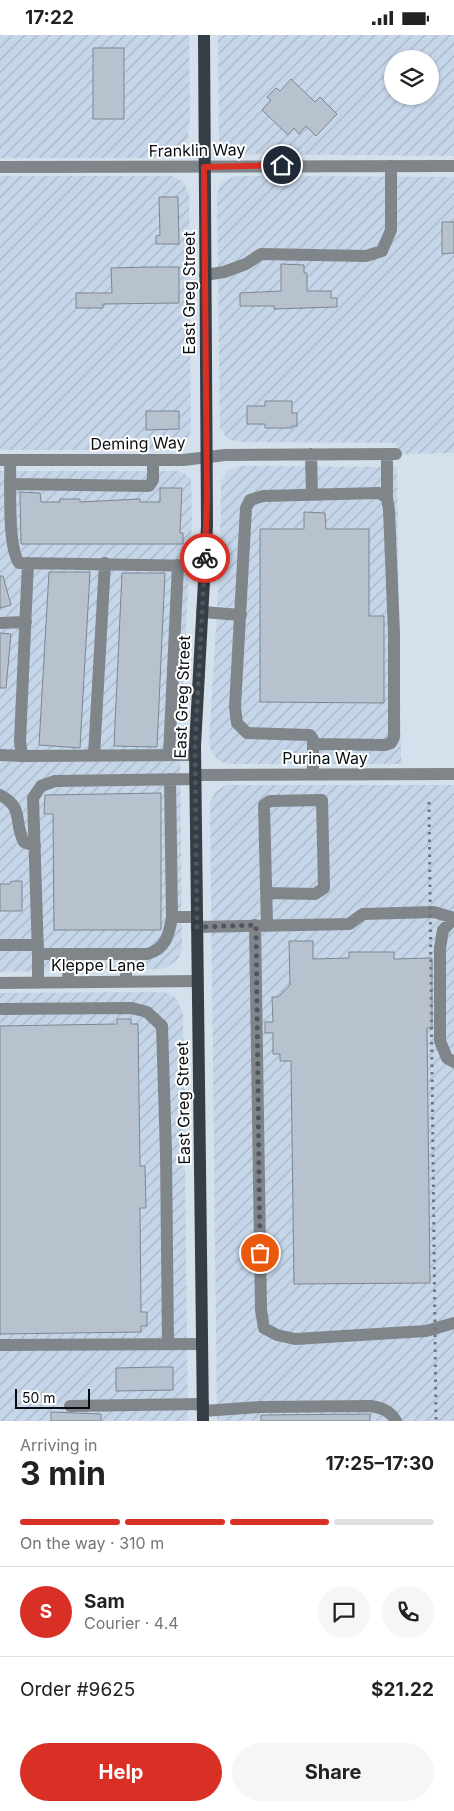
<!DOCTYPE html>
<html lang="en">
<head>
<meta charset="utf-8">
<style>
	:root { --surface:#fff; --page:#f6f6f6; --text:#222; --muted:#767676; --line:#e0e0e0; --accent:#d93025 }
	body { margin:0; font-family:Inter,sans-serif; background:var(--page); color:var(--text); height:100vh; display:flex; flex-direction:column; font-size:19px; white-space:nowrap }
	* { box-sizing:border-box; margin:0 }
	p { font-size:16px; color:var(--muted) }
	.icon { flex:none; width:28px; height:28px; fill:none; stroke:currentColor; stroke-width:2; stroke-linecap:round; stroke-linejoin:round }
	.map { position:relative; height:1386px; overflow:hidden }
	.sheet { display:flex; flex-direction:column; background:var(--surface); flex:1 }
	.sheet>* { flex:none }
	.controls { position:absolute; left:384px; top:15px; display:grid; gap:10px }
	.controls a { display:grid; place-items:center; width:55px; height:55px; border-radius:50%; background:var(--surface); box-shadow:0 1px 4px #0004; font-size:25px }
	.scale { position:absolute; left:15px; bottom:12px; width:75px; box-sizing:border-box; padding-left:5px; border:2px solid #080c10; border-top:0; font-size:14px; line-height:18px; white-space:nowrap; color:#080c10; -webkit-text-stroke:4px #fff; paint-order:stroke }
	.pin { position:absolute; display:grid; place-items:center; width:42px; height:42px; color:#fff; margin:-21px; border:2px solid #fff; border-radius:50%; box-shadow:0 1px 5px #0007 }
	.courier { position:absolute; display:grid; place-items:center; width:50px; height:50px; margin:-25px; border:4px solid #d93025; border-radius:50%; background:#fff; color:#222; box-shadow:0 1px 6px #0007 }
	.headline em { font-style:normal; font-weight:700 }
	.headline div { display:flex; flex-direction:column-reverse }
	.headline { display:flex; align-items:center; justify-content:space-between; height:85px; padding:0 20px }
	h1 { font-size:32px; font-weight:700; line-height:38px }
	.bar { display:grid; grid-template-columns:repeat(4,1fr); gap:8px 5px; align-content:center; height:60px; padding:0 20px }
	.bar i { height:6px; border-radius:4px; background:var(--line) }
	.bar .selected { background:var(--accent) }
	.bar p { grid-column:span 4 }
	.line { display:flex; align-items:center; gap:12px; padding:0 20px; border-top:1px solid var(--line) }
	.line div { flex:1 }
	.round { display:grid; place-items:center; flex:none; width:52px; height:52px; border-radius:26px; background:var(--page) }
	.cta { display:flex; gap:10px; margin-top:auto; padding:10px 20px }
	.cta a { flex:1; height:58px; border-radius:30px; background:var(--accent); color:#fff; font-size:20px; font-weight:700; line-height:58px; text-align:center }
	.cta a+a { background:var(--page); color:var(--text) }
	.status { display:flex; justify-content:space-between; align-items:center; height:35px; padding:0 25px; background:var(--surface); direction:ltr }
	.status svg { height:14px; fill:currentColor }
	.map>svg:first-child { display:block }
	.industrial { fill:url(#industrial-furrows); fill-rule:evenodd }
	.building { fill:#b7c2ce; stroke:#7b8691 }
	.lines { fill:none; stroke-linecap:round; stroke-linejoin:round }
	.minor { stroke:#80858a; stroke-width:12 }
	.major { stroke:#353d45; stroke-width:12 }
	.rail { stroke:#6e757e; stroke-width:3; stroke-dasharray:2.5 5; stroke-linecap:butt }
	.done { stroke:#50565d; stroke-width:5; stroke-dasharray:0 9 }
	.route { stroke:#d93025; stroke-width:6 }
	.labels { text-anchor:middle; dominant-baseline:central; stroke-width:4; stroke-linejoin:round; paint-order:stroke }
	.street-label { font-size:16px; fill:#080c10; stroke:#fff }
</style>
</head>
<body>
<div class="status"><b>17:22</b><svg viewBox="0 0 49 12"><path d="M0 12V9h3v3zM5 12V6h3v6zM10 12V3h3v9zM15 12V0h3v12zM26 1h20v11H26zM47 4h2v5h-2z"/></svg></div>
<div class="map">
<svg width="454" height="1386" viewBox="0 0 454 1386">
	<defs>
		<pattern id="industrial-furrows" width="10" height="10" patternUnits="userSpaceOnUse" patternTransform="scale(1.25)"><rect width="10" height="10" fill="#c6d6e9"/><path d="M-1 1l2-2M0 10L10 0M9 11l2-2" fill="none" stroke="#a9b6c7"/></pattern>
	</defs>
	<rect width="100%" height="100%" fill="#d5e0ed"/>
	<!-- industrial -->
	<path class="industrial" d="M0,0h189l1,82 -3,26 -12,11 -13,4h-162z
		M218,0h236v121l-225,-2 -10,-14zM392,24h38v37h-38z
		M0,141h171l13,6 5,13 2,232 -1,9 -5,6 -7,4 -16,4h-162z
		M237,141l217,1v276l-57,1 -1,-11 -155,-1 -11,-2 -5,-4 -5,-9 -3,-231 3,-11 5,-5z
		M241,431l156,1 4,297h-172l-10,-3 -7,-8 -3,-10 11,-186 1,-75 6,-11z
		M0,436h177l6,2 8,6 1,39 -12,225 2,207 -5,10 -13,9 -164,3z
		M226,750h228v636h-237l-7,-618 5,-11z
		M165,957l11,6 7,15 5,408h-188v-428z"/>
	<!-- building -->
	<path class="building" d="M93,13h31v71h-31z
		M291,44l24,23 5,-5 17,17 -21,22 -10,-10 -7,8 -5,-6 -6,7 -26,-25 9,-10 -4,-3 9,-9 4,3z
		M159,162h19l1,47h-23v-8l4,-1z
		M442,187h12v31l-12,1z
		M281,229l23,1v8h3v18h24v7h6v9l-63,2v-3h-34v-13l41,-2z
		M150,232h29v36l-76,1v4h-27v-15h36l-1,-25z
		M265,366h27v12h5v13h-5v2h-27v-4h-18v-18h18z
		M146,376h33v18l-33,1z
		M160,453h22l-2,45h3v11h-162l-1,-52 20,1 1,9h19v-3h20v3l60,-3v3h20z
		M304,477l21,1 1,16h43v87h15v87l-124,-1v-173h44z
		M49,537h41l-10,176 -41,-3z
		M122,538h43l-8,174 -43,-1z
		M0,541h3l8,29 -11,3z
		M0,598l11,1 -5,54h-6z
		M161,758v137h-107l-1,-116h-9l1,-19z
		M14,846h8v30h-22v-27h10v-2z
		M289,906h24v18l36,-1v-6h45v7l38,-1v70h-5l3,255 -136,1 -3,-223h-11v-7h-7v-21h-8v-11h8l-1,-25h6l12,-12z
		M117,984h14v5h7l2,142h5l1,42h-6l1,104h6v14h-6v6l-141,2v-308l117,-2z
		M162,1332h11v23l-57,1v-23z
		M51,1377l50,2v7h-50z
		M370,1379v7h-109v-6z"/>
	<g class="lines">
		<!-- minor -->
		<path class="minor" d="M0,132l454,-1
			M205,240l19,-3 22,-8 15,-10 105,2 16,-5 9,-21v-64
			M311,419l1,41
			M387,419v44
			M0,425h183l42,-5 171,-1
			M10,425c1,24 -3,85 9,103l186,3
			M11,449l138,2 4,-6v-20
			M28,528l-8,178 2,15 173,-1
			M202,577l39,3
			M0,588l26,-1
			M0,720l22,1
			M94,720l11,-192
			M169,720l9,-190
			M313,739v-35l-3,-4 -63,-2 -10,-10 -2,-16 11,-199 4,-8 13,-4 116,-3 8,5 2,12 5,124v103l-3,6 -6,2 -72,-1
			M195,740l259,-1
			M170,744l2,138c-3,18 -6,32 -25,37h-109l-5,-156 8,-12 14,-5 140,-2
			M0,760c25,13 13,27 24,47l11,4
			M266,858l49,1 9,-6 -2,-88 -52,1 -6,4c1,40 2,80 3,120
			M172,882h25
			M454,883l-11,12 -3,18v93l7,17 7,4
			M255,890l6,385 3,18 13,7 18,4 131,-8 28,-8
			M197,892l152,-3 14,-10 71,-2 20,6
			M0,910h38
			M126,919v27
			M38,947v-28
			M68,947l1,-27
			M0,948l197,-2
			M0,974l132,-1 15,4 15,14 4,127 2,191
			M0,1310l202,-1
			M70,1371l133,-2
			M203,1376l58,-4 110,-1c12,2 19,5 25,15"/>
		<!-- major -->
		<path class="major" d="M203,1386l-8,-675 12,-220 -3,-491"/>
		<!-- rail -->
		<path class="rail" d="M429,767l7,619"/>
	</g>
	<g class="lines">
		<!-- done -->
		<path class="done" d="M205,523l-10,188 2,181 59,-2 4,328"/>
		<!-- route -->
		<path class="route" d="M205,523l2,-61 -3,-330 78,-2"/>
	</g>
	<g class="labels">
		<!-- street labels -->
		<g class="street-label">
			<text transform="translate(197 115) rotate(-1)">Franklin Way</text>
			<text transform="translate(189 258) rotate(-90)">East Greg Street</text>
			<text transform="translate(138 408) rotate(-1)">Deming Way</text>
			<text transform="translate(182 662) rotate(-88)">East Greg Street</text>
			<text x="325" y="723">Purina Way</text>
			<text x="98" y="930">Kleppe Lane</text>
			<text transform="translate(183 1068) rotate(-91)">East Greg Street</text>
		</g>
	</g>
</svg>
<div class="controls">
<a><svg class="icon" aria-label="layers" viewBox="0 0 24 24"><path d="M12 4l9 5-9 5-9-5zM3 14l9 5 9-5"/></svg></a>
</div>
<div class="scale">50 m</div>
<div class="pin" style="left:260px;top:1218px;background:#ea580c"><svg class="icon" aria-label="bag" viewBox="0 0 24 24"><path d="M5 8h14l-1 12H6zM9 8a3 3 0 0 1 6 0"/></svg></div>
<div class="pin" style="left:282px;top:130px;background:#1f2937"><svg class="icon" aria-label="home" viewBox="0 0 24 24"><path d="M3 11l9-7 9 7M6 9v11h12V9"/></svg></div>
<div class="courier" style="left:205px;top:523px"><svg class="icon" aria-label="bike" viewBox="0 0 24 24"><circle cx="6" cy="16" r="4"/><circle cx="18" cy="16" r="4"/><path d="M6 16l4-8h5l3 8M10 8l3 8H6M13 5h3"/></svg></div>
</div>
<section class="sheet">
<div class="headline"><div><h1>3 min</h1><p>Arriving in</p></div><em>17:25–17:30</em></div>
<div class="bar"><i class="selected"></i><i class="selected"></i><i class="selected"></i><i></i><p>On the way · 310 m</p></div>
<div class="line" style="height:90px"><b class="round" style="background:var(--accent);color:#fff">S</b><div><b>Sam</b><p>Courier · 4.4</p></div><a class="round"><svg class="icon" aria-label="chat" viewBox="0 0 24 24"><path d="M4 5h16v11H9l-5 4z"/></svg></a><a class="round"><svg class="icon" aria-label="phone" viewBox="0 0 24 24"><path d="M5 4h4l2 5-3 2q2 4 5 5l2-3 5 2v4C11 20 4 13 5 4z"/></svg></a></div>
<div class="line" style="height:65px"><div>Order #9625</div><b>$21.22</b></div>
<div class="cta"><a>Help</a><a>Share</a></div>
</section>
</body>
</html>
